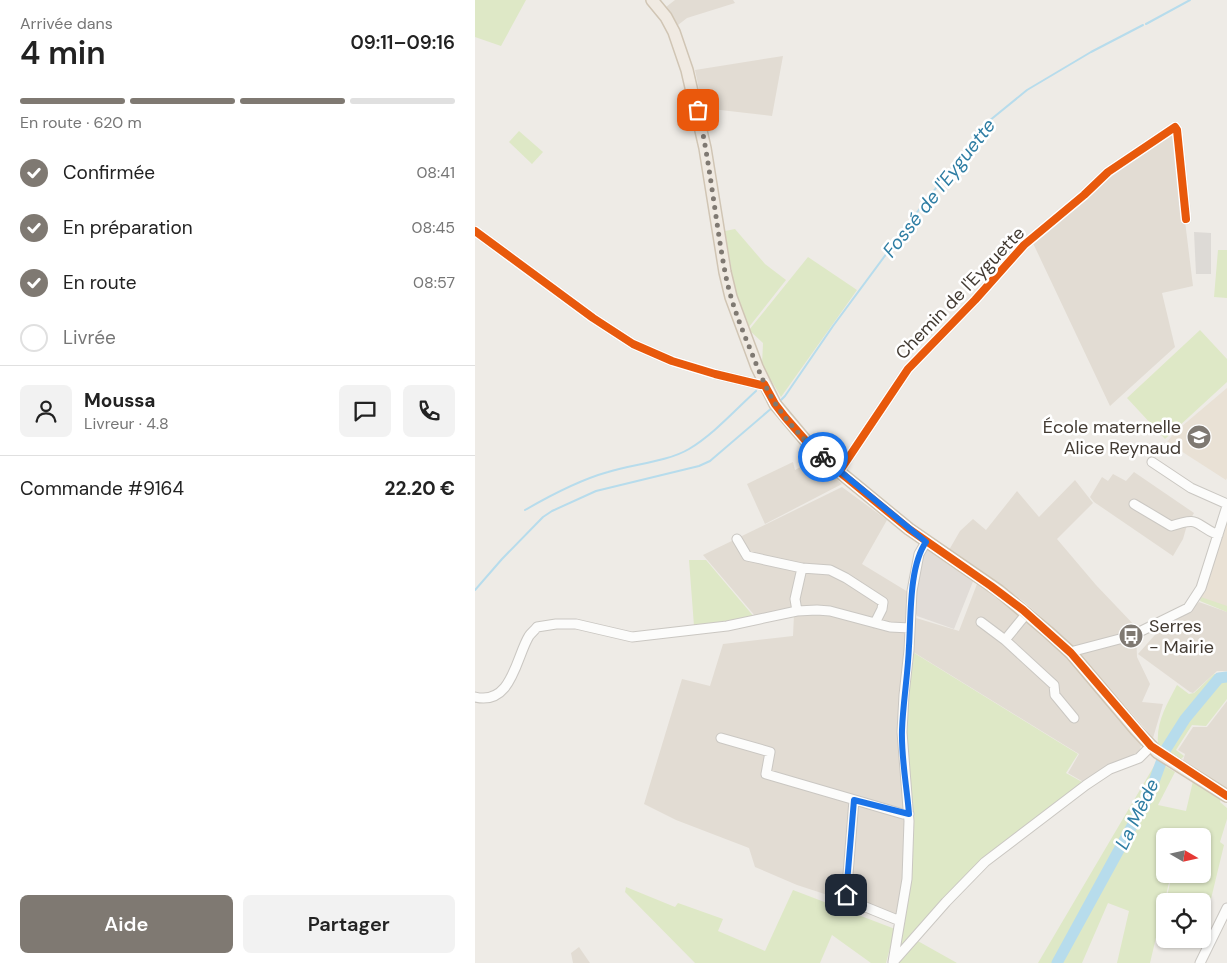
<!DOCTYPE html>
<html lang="fr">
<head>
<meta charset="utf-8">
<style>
	:root { --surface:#fff; --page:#f2f2f2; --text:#222; --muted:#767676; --line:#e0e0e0; --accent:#7f7972 }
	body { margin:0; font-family:"DM Sans",sans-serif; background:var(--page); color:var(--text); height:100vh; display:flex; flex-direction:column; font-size:19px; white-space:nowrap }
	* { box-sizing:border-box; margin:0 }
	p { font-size:16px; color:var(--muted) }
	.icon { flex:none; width:28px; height:28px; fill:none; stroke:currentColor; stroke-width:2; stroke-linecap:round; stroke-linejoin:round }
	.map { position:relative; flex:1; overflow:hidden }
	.drawer { display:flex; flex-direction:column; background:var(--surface); width:475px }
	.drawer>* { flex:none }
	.needle { width:32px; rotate:99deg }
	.fabs { position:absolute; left:681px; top:828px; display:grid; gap:10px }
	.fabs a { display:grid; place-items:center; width:55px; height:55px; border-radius:8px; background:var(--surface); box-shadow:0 1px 4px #0004; font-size:25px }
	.pin { position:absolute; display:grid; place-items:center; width:42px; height:42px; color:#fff; margin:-21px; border-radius:10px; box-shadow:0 2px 8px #0006 }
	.courier { position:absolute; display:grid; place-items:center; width:50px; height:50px; margin:-25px; border:4px solid #1a73e8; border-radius:50%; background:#fff; color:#222; box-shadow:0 1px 6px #0007 }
	.overview em { font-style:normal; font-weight:600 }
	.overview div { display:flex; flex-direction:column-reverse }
	.overview { display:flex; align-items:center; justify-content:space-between; height:85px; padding:0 20px }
	h1 { font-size:32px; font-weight:600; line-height:38px }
	.bar { display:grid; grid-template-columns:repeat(4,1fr); gap:8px 5px; align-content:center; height:60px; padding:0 20px }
	.bar i { height:6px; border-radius:4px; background:var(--line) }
	.bar .current { background:var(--accent) }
	.bar p { grid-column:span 4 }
	.line { display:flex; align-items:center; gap:12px; padding:0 20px; border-top:1px solid var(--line) }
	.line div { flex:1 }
	.round { display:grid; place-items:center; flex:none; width:52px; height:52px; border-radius:8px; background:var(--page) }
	ol { padding:0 20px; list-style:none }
	li { display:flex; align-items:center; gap:15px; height:55px }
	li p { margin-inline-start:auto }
	li .icon { padding:5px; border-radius:50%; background:var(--accent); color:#fff; stroke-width:4 }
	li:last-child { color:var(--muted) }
	li i { width:28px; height:28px; border:2px solid var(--line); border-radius:50% }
	.button { display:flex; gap:10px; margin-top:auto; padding:10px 20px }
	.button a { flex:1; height:58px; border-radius:8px; background:var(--accent); color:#fff; font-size:20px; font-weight:600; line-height:58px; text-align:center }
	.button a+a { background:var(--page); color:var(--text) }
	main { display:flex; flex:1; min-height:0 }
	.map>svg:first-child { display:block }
	.residential { fill:#e2dcd3 }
	.industrial { fill:#e1dcd7 }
	.education { fill:#e9e1d5 }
	.green { fill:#dee8c6 }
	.parking { fill:#dddad6 }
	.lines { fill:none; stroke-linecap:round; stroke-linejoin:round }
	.stream { stroke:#b7dcec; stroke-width:2 }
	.river { stroke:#b7dcec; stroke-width:11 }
	.minor-casing { stroke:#cac7c2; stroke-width:11 }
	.major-casing { stroke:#d0c5b4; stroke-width:14 }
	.minor { stroke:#fcfcfb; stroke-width:9 }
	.major { stroke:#f0eae2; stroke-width:11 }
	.cycleway-casing { stroke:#fff; stroke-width:11 }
	.cycleway { stroke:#e8590c; stroke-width:8 }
	.done { stroke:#7f7972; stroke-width:5; stroke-dasharray:0 9 }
	.route { stroke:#1a73e8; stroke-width:6 }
	.labels { text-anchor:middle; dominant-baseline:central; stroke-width:5; stroke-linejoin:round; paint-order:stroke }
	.street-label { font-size:18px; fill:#433b33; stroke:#fff }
	.poi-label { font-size:18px; fill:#433b33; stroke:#fff; text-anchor:end }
	.water-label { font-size:19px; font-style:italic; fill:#2e7da3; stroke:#fff }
</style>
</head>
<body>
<main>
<section class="drawer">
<div class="overview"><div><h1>4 min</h1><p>Arrivée dans</p></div><em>09:11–09:16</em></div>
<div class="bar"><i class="current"></i><i class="current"></i><i class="current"></i><i></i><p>En route · 620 m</p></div>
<ol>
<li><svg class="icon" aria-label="check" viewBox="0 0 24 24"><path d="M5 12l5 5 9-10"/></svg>Confirmée<p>08:41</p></li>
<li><svg class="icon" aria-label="check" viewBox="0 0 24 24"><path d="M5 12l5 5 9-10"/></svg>En préparation<p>08:45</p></li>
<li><svg class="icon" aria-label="check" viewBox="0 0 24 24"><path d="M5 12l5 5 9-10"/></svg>En route<p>08:57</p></li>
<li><i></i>Livrée</li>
</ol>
<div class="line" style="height:90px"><a class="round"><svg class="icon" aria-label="person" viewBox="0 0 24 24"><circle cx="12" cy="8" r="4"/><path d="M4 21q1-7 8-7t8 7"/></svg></a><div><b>Moussa</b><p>Livreur · 4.8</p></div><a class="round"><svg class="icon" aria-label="chat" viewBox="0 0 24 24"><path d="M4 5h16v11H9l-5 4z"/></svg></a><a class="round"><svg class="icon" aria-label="phone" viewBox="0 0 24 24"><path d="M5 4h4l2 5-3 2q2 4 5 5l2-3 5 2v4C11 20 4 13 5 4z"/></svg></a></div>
<div class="line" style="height:65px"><div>Commande #9164</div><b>22.20 €</b></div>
<div class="button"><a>Aide</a><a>Partager</a></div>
</section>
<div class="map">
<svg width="752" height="963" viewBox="0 0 752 963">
	<rect width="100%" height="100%" fill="#eeebe6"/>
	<!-- residential -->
	<path class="residential" d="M200,0h58l2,3 -48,15 -9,7 -12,-18z
		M308,56l-11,60 -69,-8 -8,-38z
		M699,132l19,154 -31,7 13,54 -65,59 -78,-165 62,-52z
		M338,460l29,24 -77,40 -18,-40 46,-22 2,8z
		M659,472l60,41 -7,12 -4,14 -10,17 -79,-54 -4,-5 12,-20 6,4 5,-7 13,7z
		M600,480l18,23 -36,36 39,46 40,42 1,30 13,27 -8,18 21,2 -10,34 -82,-94 -48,-43 -74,-51 11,-19 13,-12 13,11 31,-39 22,26z
		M367,487l45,33 -25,44 46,28 -3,31 -6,1 -76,-19 -18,1 -49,11 -53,-62z
		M502,584l51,35 41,40 42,51 31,32 -4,14 -53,27 -17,-10 11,-19 -169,-104 6,-32 43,13z
		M724,602l28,10v59h-10l-24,22 -3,-1 -52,-38 24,-27 26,-14z
		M348,611l85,23 -3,255 -6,23 -7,4 -95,-31 -42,-18 -6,-19 -73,-28 -32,-16 38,-125 28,7 13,-42 70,-8 1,-22z
		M752,701v88l-44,-28 2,-7 -7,-4 15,-23h14z
		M104,947l11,16h-17l-2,-10z"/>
	<!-- industrial -->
	<path class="industrial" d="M452,546l47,33 -20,50 -37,-13 -3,-7 7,-54z"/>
	<!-- education -->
	<path class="education" d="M752,388v90l-1,2 -59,-38 8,-10z
		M752,517v95l-29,-13z"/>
	<!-- green -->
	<path class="green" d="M0,0h51l-25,46 -26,-9z
		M44,131l24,21 -11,12 -23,-22z
		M260,229l30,35 21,16 -37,47 -14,-38 -10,-58z
		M743,250h9v48l-13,-1z
		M333,257l49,33 -76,107 -19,-32 1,-22 -14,-13z
		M725,330l27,29v23l-62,57 -38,-41z
		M214,560h17l49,58 -61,8z
		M726,597l26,9v6l-27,-11z
		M436,651l167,103 -12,19 16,9 -102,80 -84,90 13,-65 -6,-154z
		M752,673v26l-21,27 -14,-1 -16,25 8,6 -5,5 -21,-17c-2,-22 9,-40 19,-59l12,9 5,-1 20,-19z
		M682,761l18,11 -17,33 28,6 7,-30 28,17 -1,4 7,6v11l-7,23 4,3 -21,87v-31h-37l6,-27h31v-38h-38v38h6l-21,89h-33l12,-52 -21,-8 -26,60h-44z
		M151,887l49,20 3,-4 45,16 -5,12 47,20 28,-61 102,39 -9,34h-15l-39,-28 -12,28h-125l-70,-71z
		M441,940l41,23h-61z"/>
	<!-- parking -->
	<path class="parking" d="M719,232l17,1v41h-15z"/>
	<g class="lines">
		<!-- stream -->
		<path class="stream" d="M671,24l44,-24
			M305,401l5,-5 48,-70 88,-119 68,-86 38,-31 64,-38 52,-27
			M50,510c26,-15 54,-30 83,-38 25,-8 59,-10 81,-23 25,-15 46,-39 67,-58
			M0,590l27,-31 41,-42 9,-6 44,-20 103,-25 11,-5 63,-54"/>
		<!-- river -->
		<path class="river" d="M582,963l92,-168 17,-46 19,-30 34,-41 8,-1"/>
		<defs>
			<path id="minor" d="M0,231l118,87 40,26 39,17 43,13 46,11 3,-1
				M677,462l39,26 36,16
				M364,472l69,-103 67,-69 49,-55 60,-50 24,-23 67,-45 2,3 9,89
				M659,504l37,22c30,-10 22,-2 47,9
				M262,539l10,17 55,12
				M322,611l-2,-12 7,-31 28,2 16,8 37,24 -1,7 -7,14
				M552,613l-22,27 49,45 1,10 19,23
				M506,622l24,18
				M596,653l3,-2 57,-15 57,-28 13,-20 26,-82
				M0,697c37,9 41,-40 54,-61 2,-3 6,-6 8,-9l19,-3h20l56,13 95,-11 70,-15 20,-1 13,1 60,16 20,1
				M246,738l49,14 -4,22 137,40h6
				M379,800l-8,99 54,22
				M419,961l52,-59 39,-40 101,-77 24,-16 29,-11 12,-12
				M418,962l14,-83 2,-58 -7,-89 2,-37 5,-45 3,-59 7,-37 7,-12
				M725,963l27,-55"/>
			<path id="major" d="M177,0l14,17 8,15 13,38 18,78 20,124 6,25 26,70 18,37 31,37 19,19 84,69 90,62 49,41 23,21 65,77 21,22 70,44"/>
		</defs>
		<!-- minor casing -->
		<use href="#minor" class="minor-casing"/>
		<!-- major casing -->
		<use href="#major" class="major-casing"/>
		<!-- minor -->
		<use href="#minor" class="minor"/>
		<!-- major -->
		<use href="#major" class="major"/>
		<defs>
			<path id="cycleway" d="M0,231l118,87 40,26 39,17 43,13 46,11 3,-1 11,20 10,13 21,24 19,19 84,69 82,57 32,24 48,43 80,93 76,50
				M364,472l69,-103 67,-69 49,-55 60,-50 24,-23 67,-45 2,3 9,89"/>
		</defs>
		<!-- cycleway casing -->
		<use href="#cycleway" class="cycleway-casing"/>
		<!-- cycleway -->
		<use href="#cycleway" class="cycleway"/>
	</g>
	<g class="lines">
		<!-- done -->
		<path class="done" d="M223,110c12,53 17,108 27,162 5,27 15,53 26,79 7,18 14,36 24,52 13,20 30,38 48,54"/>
		<!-- route -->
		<path class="route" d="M348,457l103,85c-17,24 -15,75 -17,104 -1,28 -6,56 -7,84 -1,28 5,57 7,84l-55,-14 -8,95"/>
	</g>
	<!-- icons -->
	<defs>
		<symbol id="school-disc" viewBox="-11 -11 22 22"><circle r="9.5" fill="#7f7972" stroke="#fff"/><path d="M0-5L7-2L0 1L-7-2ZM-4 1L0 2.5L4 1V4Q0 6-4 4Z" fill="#fff"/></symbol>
		<symbol id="bus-disc" viewBox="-11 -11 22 22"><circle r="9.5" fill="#7f7972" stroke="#fff"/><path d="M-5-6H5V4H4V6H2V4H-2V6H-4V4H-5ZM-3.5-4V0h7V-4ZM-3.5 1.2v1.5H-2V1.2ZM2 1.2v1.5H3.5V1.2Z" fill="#fff"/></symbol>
	</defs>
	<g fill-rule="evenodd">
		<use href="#school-disc" x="710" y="423" width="28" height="28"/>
		<use href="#bus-disc" x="642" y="622" width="28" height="28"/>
	</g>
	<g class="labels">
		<!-- street labels -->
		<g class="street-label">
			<text transform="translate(485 293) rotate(-46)">Chemin de l'Eyguette</text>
		</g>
		<!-- poi labels -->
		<g class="poi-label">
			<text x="706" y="427">École maternelle<tspan x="706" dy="21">Alice Reynaud</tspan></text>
			<text x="674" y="626" text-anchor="start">Serres<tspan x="674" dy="21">- Mairie</tspan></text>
		</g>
		<!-- water labels -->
		<g class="water-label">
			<text transform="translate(464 188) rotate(-52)">Fossé de l'Eyguette</text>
			<text transform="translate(662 814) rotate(-64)">La Mède</text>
		</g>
	</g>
</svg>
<div class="fabs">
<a><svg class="needle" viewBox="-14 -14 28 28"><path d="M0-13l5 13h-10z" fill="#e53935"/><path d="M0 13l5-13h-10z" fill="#767676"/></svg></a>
<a><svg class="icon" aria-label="locate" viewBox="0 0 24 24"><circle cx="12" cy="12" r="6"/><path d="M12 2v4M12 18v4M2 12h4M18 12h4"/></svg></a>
</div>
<div class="pin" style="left:223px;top:110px;background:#ea580c"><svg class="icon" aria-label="bag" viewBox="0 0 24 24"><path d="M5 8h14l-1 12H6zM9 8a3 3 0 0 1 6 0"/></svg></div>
<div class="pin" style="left:371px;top:895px;background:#1f2937"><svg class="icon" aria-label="home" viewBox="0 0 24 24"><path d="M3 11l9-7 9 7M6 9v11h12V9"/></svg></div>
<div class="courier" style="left:348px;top:457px"><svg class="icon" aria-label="bike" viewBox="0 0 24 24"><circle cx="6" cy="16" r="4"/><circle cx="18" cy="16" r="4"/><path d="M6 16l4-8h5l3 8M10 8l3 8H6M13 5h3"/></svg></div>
</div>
</main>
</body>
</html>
